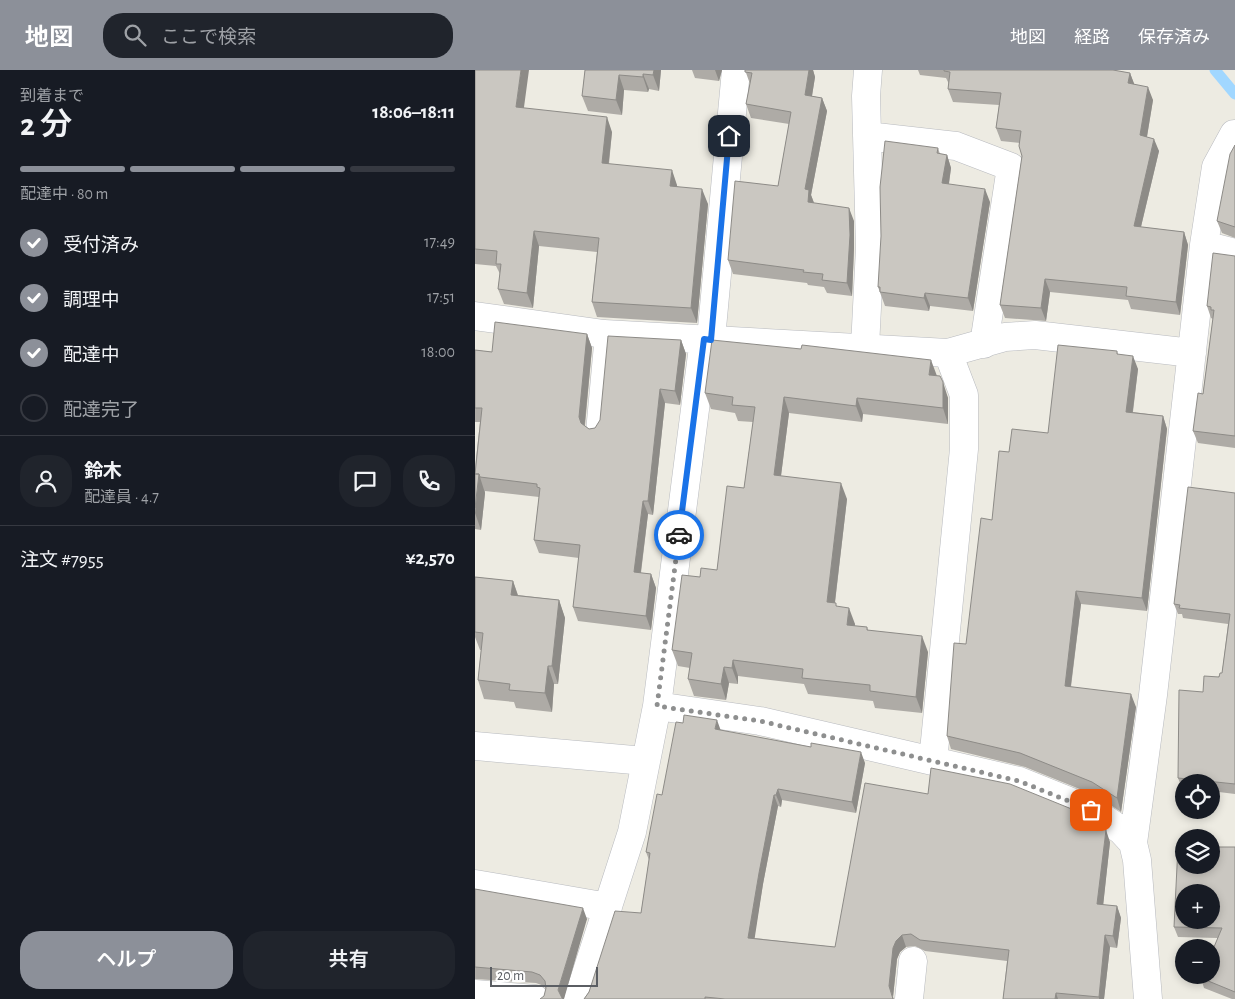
<!DOCTYPE html>
<html lang="ja">
<head>
<meta charset="utf-8">
<style>
	:root { --surface:#171b24; --page:#20242c; --text:#f1f3f6; --muted:#9ea1a6; --line:#363941; --accent:#8c9099 }
	body { margin:0; font-family:"Alegreya Sans","Noto Sans JP",sans-serif; background:var(--page); color:var(--text); height:100vh; display:flex; flex-direction:column; font-size:19px; white-space:nowrap }
	* { box-sizing:border-box; margin:0 }
	p { font-size:16px; color:var(--muted) }
	.icon { flex:none; width:28px; height:28px; fill:none; stroke:currentColor; stroke-width:2; stroke-linecap:round; stroke-linejoin:round }
	.map { position:relative; flex:1; overflow:hidden }
	.sheet { display:flex; flex-direction:column; background:var(--surface); width:475px }
	.sheet>* { flex:none }
	.controls { position:absolute; left:700px; top:704px; display:grid; gap:10px }
	.controls a { display:grid; place-items:center; width:45px; height:45px; border-radius:50%; background:var(--surface); box-shadow:0 2px 8px #0003; font-size:25px }
	.scale { position:absolute; left:15px; bottom:12px; width:108px; box-sizing:border-box; padding-left:5px; border:2px solid #5b5e63; border-top:0; font-size:14px; line-height:18px; white-space:nowrap; color:#5b5e63; -webkit-text-stroke:4px #fff; paint-order:stroke }
	.pin { position:absolute; display:grid; place-items:center; width:42px; height:42px; color:#fff; margin:-21px; border-radius:10px; box-shadow:0 2px 8px #0006 }
	.courier { position:absolute; display:grid; place-items:center; width:50px; height:50px; margin:-25px; border:4px solid #1a73e8; border-radius:50%; background:#fff; color:#222; box-shadow:0 1px 6px #0007 }
	.summary em { font-style:normal; font-weight:600 }
	.summary div { display:flex; flex-direction:column-reverse }
	.summary { display:flex; align-items:center; justify-content:space-between; height:85px; padding:0 20px }
	h1 { font-size:32px; font-weight:600; line-height:38px }
	.bar { display:grid; grid-template-columns:repeat(4,1fr); gap:8px 5px; align-content:center; height:60px; padding:0 20px }
	.bar i { height:6px; border-radius:4px; background:var(--line) }
	.bar .active { background:var(--accent) }
	.bar p { grid-column:span 4 }
	.line { display:flex; align-items:center; gap:12px; padding:0 20px; border-top:1px solid var(--line) }
	.line div { flex:1 }
	.round { display:grid; place-items:center; flex:none; width:52px; height:52px; border-radius:20px; background:var(--page) }
	ol { padding:0 20px; list-style:none }
	li { display:flex; align-items:center; gap:15px; height:55px }
	li p { margin-inline-start:auto }
	li .icon { padding:5px; border-radius:50%; background:var(--accent); color:#fff; stroke-width:4 }
	li:last-child { color:var(--muted) }
	li i { width:28px; height:28px; border:2px solid var(--line); border-radius:50% }
	.primary-button { display:flex; gap:10px; margin-top:auto; padding:10px 20px }
	.primary-button a { flex:1; height:58px; border-radius:20px; background:var(--accent); color:#fff; font-size:20px; font-weight:600; line-height:58px; text-align:center }
	.primary-button a+a { background:var(--page); color:var(--text) }
	header { display:flex; align-items:center; gap:30px; box-sizing:border-box; height:70px; padding:0 25px; background:var(--accent); color:#fff }
	header strong { font-size:24px }
	nav { display:flex; gap:28px; margin-inline-start:auto; font-size:18px }
	.search { width:350px; height:45px; background:var(--page); display:flex; align-items:center; gap:12px; box-sizing:border-box; padding:0 18px; border-radius:20px; color:var(--muted); font-size:19px }
	main { display:flex; flex:1; min-height:0 }
	.map>svg:first-child { display:block }
	.lines { fill:none; stroke-linecap:round; stroke-linejoin:round }
	.stream { stroke:#a1d7ff; stroke-width:11 }
	.lane-casing { stroke:#b8babf; stroke-width:19 }
	.street-casing { stroke:#b8babf; stroke-width:29 }
	.lane { stroke:#fff; stroke-width:18 }
	.street { stroke:#fff; stroke-width:28 }
	.wall { fill:#aeaba6 }
	.shaded-wall { fill:#8d8b87 }
	.building { fill:#cac7c1; stroke:#8d8b87; fill-rule:evenodd }
	.done { stroke:#8e8f8f; stroke-width:5; stroke-dasharray:0 9 }
	.route { stroke:#1a73e8; stroke-width:6 }
</style>
</head>
<body>
<header>
<strong>地図</strong>
<div class="search"><svg class="icon" aria-label="search" viewBox="0 0 24 24"><circle cx="10" cy="10" r="6"/><path d="M15 15l6 6"/></svg>ここで検索</div>
<nav><a>地図</a><a>経路</a><a>保存済み</a></nav>
</header>
<main>
<section class="sheet">
<div class="summary"><div><h1>2 分</h1><p>到着まで</p></div><em>18:06–18:11</em></div>
<div class="bar"><i class="active"></i><i class="active"></i><i class="active"></i><i></i><p>配達中 · 80 m</p></div>
<ol>
<li><svg class="icon" aria-label="check" viewBox="0 0 24 24"><path d="M5 12l5 5 9-10"/></svg>受付済み<p>17:49</p></li>
<li><svg class="icon" aria-label="check" viewBox="0 0 24 24"><path d="M5 12l5 5 9-10"/></svg>調理中<p>17:51</p></li>
<li><svg class="icon" aria-label="check" viewBox="0 0 24 24"><path d="M5 12l5 5 9-10"/></svg>配達中<p>18:00</p></li>
<li><i></i>配達完了</li>
</ol>
<div class="line" style="height:90px"><a class="round"><svg class="icon" aria-label="person" viewBox="0 0 24 24"><circle cx="12" cy="8" r="4"/><path d="M4 21q1-7 8-7t8 7"/></svg></a><div><b>鈴木</b><p>配達員 · 4.7</p></div><a class="round"><svg class="icon" aria-label="chat" viewBox="0 0 24 24"><path d="M4 5h16v11H9l-5 4z"/></svg></a><a class="round"><svg class="icon" aria-label="phone" viewBox="0 0 24 24"><path d="M5 4h4l2 5-3 2q2 4 5 5l2-3 5 2v4C11 20 4 13 5 4z"/></svg></a></div>
<div class="line" style="height:65px"><div>注文 #7955</div><b>¥2,570</b></div>
<div class="primary-button"><a>ヘルプ</a><a>共有</a></div>
</section>
<div class="map">
<svg width="760" height="929" viewBox="0 0 760 929">
	<rect width="100%" height="100%" fill="#edebe2"/>
	<g class="lines">
		<!-- stream -->
		<path class="stream" d="M740,0l20,24"/>
		<defs>
			<path id="lane" d="M120,362l9,-98"/>
			<path id="street" d="M392,66l89,10 55,21 -27,177
				M729,175l31,8
				M0,246l129,18 344,19 57,-16 30,-2 157,18
				M236,269l25,-269
				M390,277l5,-99 -4,-152 2,-26
				M182,636l103,15 259,60 72,29 30,20 12,13
				M0,676l170,15
				M458,691l31,-312v-54l-16,-42
				M0,814l133,23
				M0,924l60,5
				M103,929l54,-167 25,-126 47,-367
				M434,929l4,-38
				M673,929l-11,-139 -4,-17 20,-148 51,-450 12,-78 18,-33"/>
		</defs>
		<!-- lane casing -->
		<use href="#lane" class="lane-casing"/>
		<!-- street casing -->
		<use href="#street" class="street-casing"/>
		<!-- lane -->
		<use href="#lane" class="lane"/>
		<!-- street -->
		<use href="#street" class="street"/>
	</g>
	<!-- wall -->
	<path class="wall" d="M0,0l49,38 88,24 -3,32 68,21v1l31,18 -11,119 -100,-6 -5,-15 5,-50 -58,-6 -6,62 -29,-4 -6,-15 2,-15 -4,-8 -21,-2z
		M109,0h77l-2,21 -10,-2 -1,3 -24,-2 -2,25 -34,-4 -6,-15 3,-26z
		M217,0h30l-3,11 -24,-3z
		M270,0h68l2,7 -3,19 10,2 5,13 -16,84 3,8 40,18v27l-2,48 -25,-3 -3,-6 -16,-2 -1,-2 -74,-9 -5,-14 50,-74 11,-62 -38,-6 -5,-14 4,-20z
		M443,0h195l17,3 4,11 19,16 -6,37 12,14 -18,76 43,5 4,13 -8,70 -49,-6 -3,-9 -78,-8 -4,29 -41,-3 -5,-13 22,-149 -2,-13 -19,-2 -5,-13 3,-23 -46,-3 -5,-13 1,-5 -3,-6 -26,-3z
		M760,75v93l-13,-5 -5,-12z
		M463,78l2,6 7,1 4,13 -2,16 41,18 -17,109 -43,-5 -1,5 -44,-5 -7,-19z
		M759,186h1v192l-37,-5 -5,-12 10,-37 10,-75 -2,-1 -4,-12z
		M112,264l5,14 -7,78 4,3 6,-1 86,-88 5,14 -6,51 -15,-2 -12,112 -5,-1 -7,59 10,1 5,14 -5,42 -73,-9 -5,-14 6,-49 -40,-5 -5,-13 5,-43 -54,-6v2l-4,37 -6,-1v-61l5,-46h-5v-72l17,2z
		M642,281l1,4 20,14 -5,43 30,4 4,13 -20,182 -66,-7 -10,83 65,20 -15,105 -24,-16 -72,-29 -74,-18 -4,-13 62,-284 39,-19z
		M462,306l11,22v26l-85,-10 -1,8 -73,-9 -8,63 66,23 -12,104 2,4 18,17v2l12,1 1,3 60,22 -6,61 -47,-5 -2,-7 -65,-7 -4,-10 -66,-8v8l-9,-1 -3,17 -32,-4 -6,-17 2,-11 -12,-2 -6,-16 28,-73 17,-7 27,-82 9,-66 -15,-1 -3,-8 -24,-4 -6,-16z
		M760,423v301l-24,-3v-9h-27v7l-2,-1 -4,-10 25,-86 19,-19 6,-49 -45,-6 -1,-4h-4l-4,-10z
		M0,507l38,4 5,14 41,5 6,18 -7,66h-4l-2,28 -36,-4 -2,-6 -30,-3 -6,-19 3,-30h-1l-5,-13z
		M245,660l145,33 -9,50 -74,-13 -1,7 -3,-1 -15,78 -9,54 81,9 275,-105 -7,63 14,1 4,12 -4,30 -7,-1 -6,52h-101l4,-38 -82,-10 -10,-5 -9,1 -6,5 -3,7 -4,38 1,2h-310l57,-86 8,-53 -3,-8 16,-57z
		M760,777v152h-3l-28,-11 -3,-10 17,-40 -40,-1 -4,-10z
		M0,819l112,30 -43,77 2,-7 -2,-3 -8,-3 -61,-4z"/>
	<!-- shaded-wall -->
	<path class="shaded-wall" d="M46,0h8l-7,52 -6,-15z
		M179,0h7l-2,21 -6,-16z
		M240,0h7l-3,11z
		M334,0h4l2,7 -5,31 -5,-13z
		M655,3l5,13 -7,-3z
		M168,4l6,15 -1,3 -5,-15z
		M144,5l5,15 -2,25 -6,-15z
		M673,17l5,13 -8,48 -5,-13z
		M347,28l5,13 -16,84 3,8 -2,13 -4,-14 -3,-13z
		M132,47l5,15 -5,46 -5,-15z
		M679,69l5,12 -21,88 -4,-13z
		M472,85l4,13 -4,28 -5,-13z
		M197,100l5,15 -1,16 -6,-15z
		M227,119l6,15 -11,119 -6,-15z
		M510,119l5,13 -17,109 -5,-13z
		M374,138l5,13v27l-2,48 -5,-13z
		M59,161l5,15 -6,62 -6,-15z
		M709,162l4,13 -8,70 -4,-13z
		M570,209l5,13 -4,29 -5,-13z
		M450,223l5,13 -1,5 -5,-13z
		M112,264l5,14 -8,83 -3,-8 -2,-6z
		M206,270l5,14 -6,51 -5,-14z
		M658,286l5,13 -7,56 -5,-13z
		M456,290l6,16 -8,-1z
		M468,312l5,16v26l-5,-16z
		M185,319l5,14 -12,112 -5,-14z
		M309,327l5,16 -10,78 -5,-16z
		M382,328l6,16 -1,8 -6,-16z
		M688,346l4,13 -20,182 -5,-13z
		M4,404l6,19 -4,37 -6,-17z
		M366,413l6,16 -14,119 -6,-16z
		M168,431l5,13 -9,72 -5,-14z
		M176,504l5,14 -5,42 -5,-14z
		M38,511l6,18 -8,-4z
		M601,521l5,13 -12,96 -4,-14z
		M84,530l6,18 -7,66 -6,-18z
		M374,538l6,16 -2,17 -6,-16z
		M447,566l6,16 -6,61 -6,-16z
		M258,590l5,16v8l-6,-16z
		M73,596l6,18 -2,28 -7,-19z
		M249,597l5,16 -3,17 -5,-16z
		M656,624l5,13 -15,105 -4,-14z
		M242,650l4,11 -6,-2z
		M386,682l4,11 -9,50 -4,-11z
		M303,719l4,11 -1,7 -5,-12z
		M299,725l4,11 -15,78 -10,65 -5,-11 11,-65z
		M631,760l4,12 -8,74 -5,-12z
		M642,836l4,12 -4,30 -4,-12z
		M108,838l4,11 -23,80h-2l-4,-9z
		M427,865l4,12 -6,5 -3,7 -4,38 -4,-11 4,-38 3,-7z
		M630,865l5,12 -6,52h-5v-2z
		M581,923l2,6h-3z"/>
	<!-- building -->
	<path class="building" d="M0,0h46l-5,37 91,10 -5,46 70,7 -2,16 32,3 -11,119 -99,-6 7,-64 -65,-7 -7,62 -29,-4 3,-25h-5l1,-13 -22,-2z
		M110,0h69l-1,5 -10,-1v3l-24,-2 -3,25 -34,-4z
		M270,0h64l-4,25 17,3 -17,91 4,1 -1,12 41,6 1,27 -3,48 -25,-3 1,-6 -20,-2 1,-2 -76,-10 7,-79 43,5 13,-74 -45,-8 6,-31 -7,-1z
		M469,0h169l17,3 -2,10 20,4 -8,48 14,4 -20,87 50,6 -8,70 -50,-6 1,-9 -82,-8 -4,29 -41,-3 22,-149 -3,-10 2,-15 -25,-3 5,-35 -53,-4 2,-17 -6,-1z
		M410,71l53,7 -1,5 10,2 -5,28 43,6 -17,109 -43,-5 -1,5 -44,-6v-5h-2l3,-51 -1,-49z
		M760,75v82l-18,-6 13,-67z
		M738,183l22,3v180l-42,-5 5,-38 5,1 11,-84h-3v-3l-4,-1z
		M20,252l92,12 -8,83 2,6 8,6 6,-1 5,-8 8,-84 73,4 -6,51 -15,-2 -12,112h-5l-9,71 17,2 -5,42 -73,-9 7,-62 -46,-5 6,-52 -3,-1v-3l-57,-7 -1,-3h-4l7,-66h-7v-58l17,2z
		M237,270l89,9 1,-4 129,15 -2,15 11,1 3,6v26l-86,-10 -1,8 -72,-9 -10,78 67,8 -14,119 9,1v3l13,2 -2,17 20,2v3l55,6 -6,61 -46,-6v-6l-68,-7 1,-9 -70,-9 -1,8 -8,-1 -3,17 -33,-5 4,-26 -20,-3 10,-75 18,2 1,-9 16,2 10,-84 17,2 11,-81 -23,-2 1,-8 -28,-4z
		M583,275l59,6v3l16,2 -7,56 37,4 -21,182 -66,-7 -11,95 66,8 -14,104 -25,-16 -72,-29 -73,-17 7,-93 12,1 15,-126 11,2 7,-69 10,1 3,-23 36,4z
		M0,404h4l-4,34z
		M713,417l47,6v291l-57,-6 1,-88 24,2 1,-16 15,1 1,-4h2l8,-59 -51,-6 1,-3 -6,-1z
		M0,507l38,4 -2,14 48,5 -7,66h-4l-3,27 -36,-3 1,-6 -32,-4 5,-47 -8,-1z
		M209,645l33,5 -2,9 96,18v-4l50,9 -9,50 -74,-13 -2,6h-2l-15,78 -11,65 87,9 30,-164 63,11 3,-26 79,16 69,28 27,18 -9,74 20,2 -4,30 -8,-1 -6,62 -43,-4 -1,6h-52l6,-49 -89,-10 -9,-6 -9,1 -6,6 -3,7 -4,38 4,13h-168l-20,-2v2h-121l5,-7 26,-81 26,2 9,-60 -4,-1 11,-58 5,1 14,-73 7,1z
		M703,776h6v19h27v-18h24v145l-34,-14 1,-3h9v-21l11,-26 -48,-1zM709,822h27v28h-27z
		M0,819l108,19 -25,82 4,8 2,1h-24l4,-3 2,-8 -1,-7 -5,-6 -8,-3 -57,-5z"/>
	<g class="lines">
		<!-- done -->
		<path class="done" d="M204,465l-22,171 103,15 259,60 72,29"/>
		<!-- route -->
		<path class="route" d="M204,465l25,-196 7,1 18,-204"/>
	</g>
</svg>
<div class="controls">
<a><svg class="icon" aria-label="locate" viewBox="0 0 24 24"><circle cx="12" cy="12" r="6"/><path d="M12 2v4M12 18v4M2 12h4M18 12h4"/></svg></a>
<a><svg class="icon" aria-label="layers" viewBox="0 0 24 24"><path d="M12 4l9 5-9 5-9-5zM3 14l9 5 9-5"/></svg></a>
<a>+</a>
<a>−</a>
</div>
<div class="scale">20 m</div>
<div class="pin" style="left:616px;top:740px;background:#ea580c"><svg class="icon" aria-label="bag" viewBox="0 0 24 24"><path d="M5 8h14l-1 12H6zM9 8a3 3 0 0 1 6 0"/></svg></div>
<div class="pin" style="left:254px;top:66px;background:#1f2937"><svg class="icon" aria-label="home" viewBox="0 0 24 24"><path d="M3 11l9-7 9 7M6 9v11h12V9"/></svg></div>
<div class="courier" style="left:204px;top:465px"><svg class="icon" aria-label="car" viewBox="0 0 24 24"><path d="M5 17H2v-5l4-1 3-4h7l3 4 3 1v5h-3M9 17h6M6 11h13"/><circle cx="7" cy="17" r="2"/><circle cx="17" cy="17" r="2"/></svg></div>
</div>
</main>
</body>
</html>
